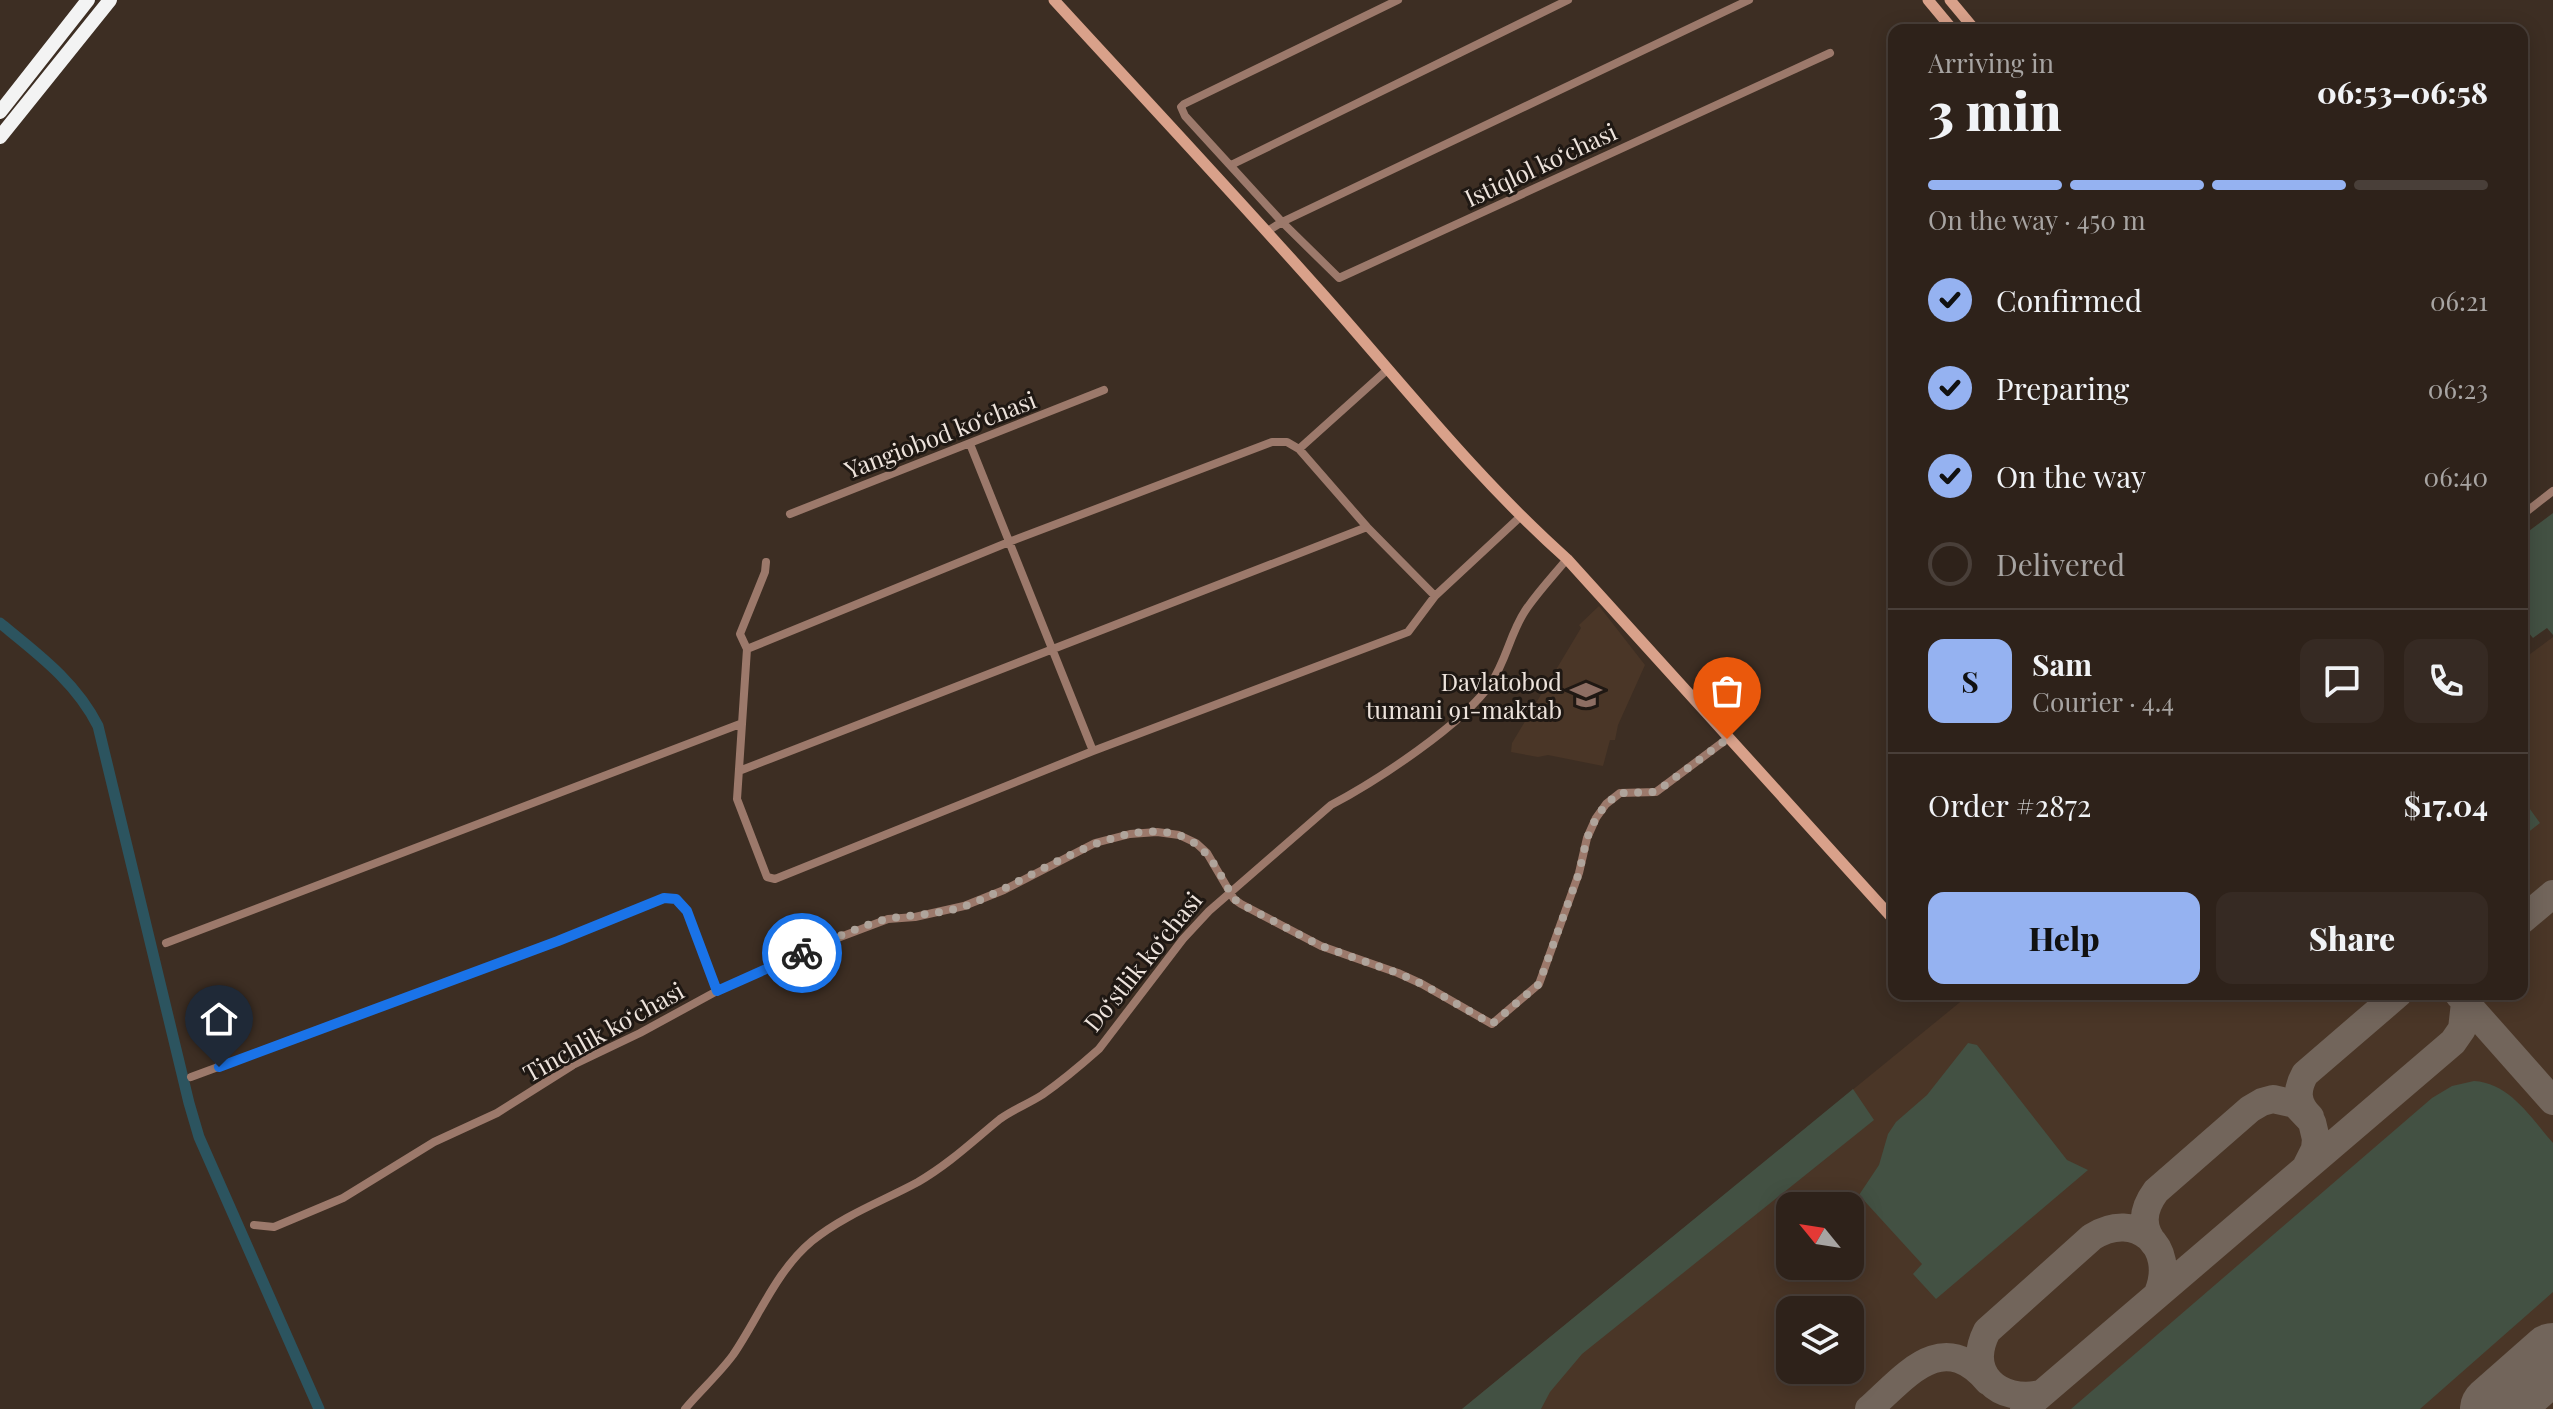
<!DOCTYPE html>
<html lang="en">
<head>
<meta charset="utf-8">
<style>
	:root { --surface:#2e221a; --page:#362a23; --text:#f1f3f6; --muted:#a7a4a2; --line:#493f39; --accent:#95b2f1 }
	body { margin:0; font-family:"Playfair Display",serif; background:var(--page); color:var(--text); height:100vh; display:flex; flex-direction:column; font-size:30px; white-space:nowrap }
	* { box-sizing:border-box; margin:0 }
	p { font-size:26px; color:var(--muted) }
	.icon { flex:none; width:44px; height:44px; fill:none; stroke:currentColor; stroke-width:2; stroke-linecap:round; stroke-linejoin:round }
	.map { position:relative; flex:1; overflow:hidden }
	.panel { position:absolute; left:1888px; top:24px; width:640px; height:976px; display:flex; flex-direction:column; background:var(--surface); border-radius:16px; box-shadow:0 4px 20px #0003,0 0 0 2px var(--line) }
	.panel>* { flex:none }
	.needle { width:52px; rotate:300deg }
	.tools { position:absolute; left:1776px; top:1192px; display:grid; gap:16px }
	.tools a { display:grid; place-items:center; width:88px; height:88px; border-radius:16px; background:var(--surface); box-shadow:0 4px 20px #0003,0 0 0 2px var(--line); font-size:40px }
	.pin { position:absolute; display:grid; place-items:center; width:68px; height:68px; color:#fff; margin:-82px -34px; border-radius:50% 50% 50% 0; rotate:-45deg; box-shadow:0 0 8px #0007 }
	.pin .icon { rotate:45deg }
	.courier { position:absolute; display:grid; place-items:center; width:80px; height:80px; margin:-40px; border:6px solid #1a73e8; border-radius:50%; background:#fff; color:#222; box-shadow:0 2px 10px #0007 }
	.summary em { font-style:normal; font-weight:800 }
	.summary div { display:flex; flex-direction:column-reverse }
	.summary { display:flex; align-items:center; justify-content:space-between; height:136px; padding:0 40px }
	h1 { font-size:52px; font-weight:800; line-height:60px }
	.bar { display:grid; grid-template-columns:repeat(4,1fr); gap:12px 8px; align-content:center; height:96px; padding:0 40px }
	.bar i { height:10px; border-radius:6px; background:var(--line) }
	.bar .on { background:var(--accent) }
	.bar p { grid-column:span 4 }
	.line { display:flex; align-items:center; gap:20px; padding:0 40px; border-top:2px solid var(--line) }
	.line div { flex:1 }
	.round { display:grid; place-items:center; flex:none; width:84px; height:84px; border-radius:16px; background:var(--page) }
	ol { padding:0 40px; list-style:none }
	li { display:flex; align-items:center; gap:24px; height:88px }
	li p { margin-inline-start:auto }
	li .icon { padding:8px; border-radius:50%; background:var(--accent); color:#111; stroke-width:4 }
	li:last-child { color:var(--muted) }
	li i { width:44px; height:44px; border:4px solid var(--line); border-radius:50% }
	.action { display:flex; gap:16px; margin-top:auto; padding:16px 40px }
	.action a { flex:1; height:92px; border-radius:16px; background:var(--accent); color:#111; font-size:32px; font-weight:800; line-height:92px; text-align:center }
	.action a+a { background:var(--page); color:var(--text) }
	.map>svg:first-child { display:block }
	.built { fill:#4a3627; fill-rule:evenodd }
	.green { fill:#435143 }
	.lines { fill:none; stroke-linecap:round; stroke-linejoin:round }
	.canal { stroke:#2c545f; stroke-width:11 }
	.taxiway { stroke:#72655b; stroke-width:28 }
	.runway { stroke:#72655b; stroke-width:68 }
	.street { stroke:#9c796b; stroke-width:8 }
	.secondary { stroke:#d9a18a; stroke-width:11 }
	.highway { stroke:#f3f3f3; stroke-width:14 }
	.done { stroke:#afa49b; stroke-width:8; stroke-dasharray:0 14.4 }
	.route { stroke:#1a73e8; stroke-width:10 }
	.labels { text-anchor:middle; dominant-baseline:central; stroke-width:6; stroke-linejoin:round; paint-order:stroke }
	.street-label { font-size:24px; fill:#ede3dc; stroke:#1f1813 }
	.poi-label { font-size:24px; fill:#ede3dc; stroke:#1f1813; text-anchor:end }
</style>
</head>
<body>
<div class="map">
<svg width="2553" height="1409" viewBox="0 0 2553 1409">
	<rect width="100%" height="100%" fill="#3d2e23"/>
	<!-- built -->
	<path class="built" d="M1599,606l46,59 -27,60 -3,15h-5l-7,26 -55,-11 -10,2 -27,-5 1,-9 69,-115 -2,-3z
		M2553,637v772h-1091l508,-415h552v-334zM1790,1206h60v60h-60zM1790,1310h60v60h-60z"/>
	<!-- green -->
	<path class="green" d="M2553,513v122l-6,-7 -14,10 -11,-13v-89z
		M2522,798l18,25 -18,14z
		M1968,1043l9,2 90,115 21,10 -152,129 -23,-25 9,-10 -63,-69 20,-30 9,-31 8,-12 31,-27z
		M2474,1081c36,2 57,37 79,62v149l-133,117h-349l361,-311 20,-12z
		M1853,1089l21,31 -292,234 -32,38 -9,17h-79z"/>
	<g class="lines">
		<!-- canal -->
		<path class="canal" d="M0,623c38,31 76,59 98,103l91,377 10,34 120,272"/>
		<!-- taxiway -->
		<path class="taxiway" d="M2522,920l31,-26
			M2459,995l94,106
			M2310,1117c-14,-14 -14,-27 -5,-43l93,-80
			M2156,1246c-16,-18 -14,-36 0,-55l94,-82 12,-7 11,-3 22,5 17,18 4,17 -1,10 -8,16
			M2041,1394c-42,9 -76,-20 -54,-63l105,-94c44,-28 85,10 66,56
			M1869,1409c38,-34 73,-81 119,-28
			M2024,1409l429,-367 9,-13 4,-35"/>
		<!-- runway -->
		<path class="runway" d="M2494,1409l59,-52"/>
		<!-- street -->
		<path class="street" d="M1749,0l-467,222 57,56 491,-225
			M1231,165l337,-165
			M1266,232l16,-10 -97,-106 -4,-9 3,-3 214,-104
			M1387,370l-88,79 -12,-7h-15l-263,100 -262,107 -10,150 30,78 8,2 318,-128 315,-119 27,-36 85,-79
			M970,444l123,307
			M1299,449l68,78 68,69
			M790,514l314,-124
			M2522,515l31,-24
			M747,649l-7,-15 25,-62 1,-10
			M739,771l628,-244
			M166,943l574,-219
			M191,1077l367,-136 106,-43 12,1 11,12 30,80
			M254,1225l20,2 69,-29 91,-56 63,-29 76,-48 67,-32 77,-42 118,-52 53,-20 27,-2 49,-11 40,-16 91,-47 35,-9 27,-2 22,3 17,8 11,10 27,46 7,5 80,42 77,27 24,11 70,40 47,-40 40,-111 8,-35 9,-20 10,-14 14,-11 36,-1 71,-53
			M685,1409c15,-18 34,-35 48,-54 26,-38 43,-84 79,-114 32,-26 71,-40 106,-59 31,-18 55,-41 82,-63 12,-9 28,-15 42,-24 20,-14 39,-30 57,-46l84,-110 26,-28 122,-106c44,-23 133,-81 160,-122 15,-22 19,-49 34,-72 12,-18 28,-35 42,-52"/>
		<!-- secondary -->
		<path class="secondary" d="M1054,0c89,97 179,193 266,291 81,91 156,187 247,268l327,361
			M1928,0l25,30
			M1950,0l25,30"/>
		<!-- highway -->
		<path class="highway" d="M0,112l88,-112
			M0,137l110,-137"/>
	</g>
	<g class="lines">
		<!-- done -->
		<path class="done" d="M802,953c27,-12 57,-27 85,-34 26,-5 53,-4 78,-13 61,-21 150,-93 216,-70 28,10 39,39 53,63l7,5 80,42 77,27 24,11 70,40 47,-40 40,-111 8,-35 9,-20 10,-14 14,-11 36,-1 71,-53"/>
		<!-- route -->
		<path class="route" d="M219,1067l339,-126 106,-43 12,1 11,12 30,80 85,-38"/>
	</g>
	<!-- icons -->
	<defs>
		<symbol id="school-bare" viewBox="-9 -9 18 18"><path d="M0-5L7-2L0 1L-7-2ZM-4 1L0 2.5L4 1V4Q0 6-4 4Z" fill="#8d6e63" stroke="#1f1813" stroke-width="2.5" paint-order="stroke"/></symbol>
	</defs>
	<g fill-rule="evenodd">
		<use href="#school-bare" x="1564" y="673" width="44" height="44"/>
	</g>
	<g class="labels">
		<!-- street labels -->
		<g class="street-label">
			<text transform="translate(1540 164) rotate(-25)">Istiqlol koʻchasi</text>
			<text transform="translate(940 434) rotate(-21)">Yangiobod koʻchasi</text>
			<text transform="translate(1142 961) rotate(-51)">Doʻstlik koʻchasi</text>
			<text transform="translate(603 1031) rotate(-29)">Tinchlik koʻchasi</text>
		</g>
		<!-- poi labels -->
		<g class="poi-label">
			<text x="1562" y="681">Davlatobod<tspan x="1562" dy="28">tumani 91-maktab</tspan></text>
		</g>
	</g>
</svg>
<div class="tools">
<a><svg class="needle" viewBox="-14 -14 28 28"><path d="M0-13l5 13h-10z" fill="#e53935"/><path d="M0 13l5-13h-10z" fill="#a7a4a2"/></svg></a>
<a><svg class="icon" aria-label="layers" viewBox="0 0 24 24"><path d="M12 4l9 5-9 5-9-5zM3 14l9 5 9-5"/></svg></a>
</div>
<div class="pin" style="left:1727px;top:739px;background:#ea580c"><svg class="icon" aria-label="bag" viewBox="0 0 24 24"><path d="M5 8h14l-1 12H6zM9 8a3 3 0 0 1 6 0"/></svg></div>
<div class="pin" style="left:219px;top:1067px;background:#1f2937"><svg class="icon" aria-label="home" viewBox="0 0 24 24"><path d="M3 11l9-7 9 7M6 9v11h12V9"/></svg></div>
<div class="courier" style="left:802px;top:953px"><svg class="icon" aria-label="bike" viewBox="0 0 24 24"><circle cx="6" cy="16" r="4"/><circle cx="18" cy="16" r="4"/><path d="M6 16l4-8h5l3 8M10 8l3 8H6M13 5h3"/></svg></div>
<section class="panel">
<div class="summary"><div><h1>3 min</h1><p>Arriving in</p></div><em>06:53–06:58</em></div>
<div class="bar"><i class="on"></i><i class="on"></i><i class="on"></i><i></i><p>On the way · 450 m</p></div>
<ol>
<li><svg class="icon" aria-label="check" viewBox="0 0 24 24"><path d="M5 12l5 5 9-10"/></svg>Confirmed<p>06:21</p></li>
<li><svg class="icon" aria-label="check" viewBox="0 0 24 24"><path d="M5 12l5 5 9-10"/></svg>Preparing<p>06:23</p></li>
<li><svg class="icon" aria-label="check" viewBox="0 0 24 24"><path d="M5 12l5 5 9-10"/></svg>On the way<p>06:40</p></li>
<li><i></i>Delivered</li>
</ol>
<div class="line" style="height:144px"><b class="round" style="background:var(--accent);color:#111">S</b><div><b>Sam</b><p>Courier · 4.4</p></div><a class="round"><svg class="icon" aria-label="chat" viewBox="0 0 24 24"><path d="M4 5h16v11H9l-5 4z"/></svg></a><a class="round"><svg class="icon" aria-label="phone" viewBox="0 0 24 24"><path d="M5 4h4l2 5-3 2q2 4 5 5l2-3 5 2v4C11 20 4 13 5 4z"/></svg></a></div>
<div class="line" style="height:104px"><div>Order #2872</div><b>$17.04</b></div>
<div class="action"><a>Help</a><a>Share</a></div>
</section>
</div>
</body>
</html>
